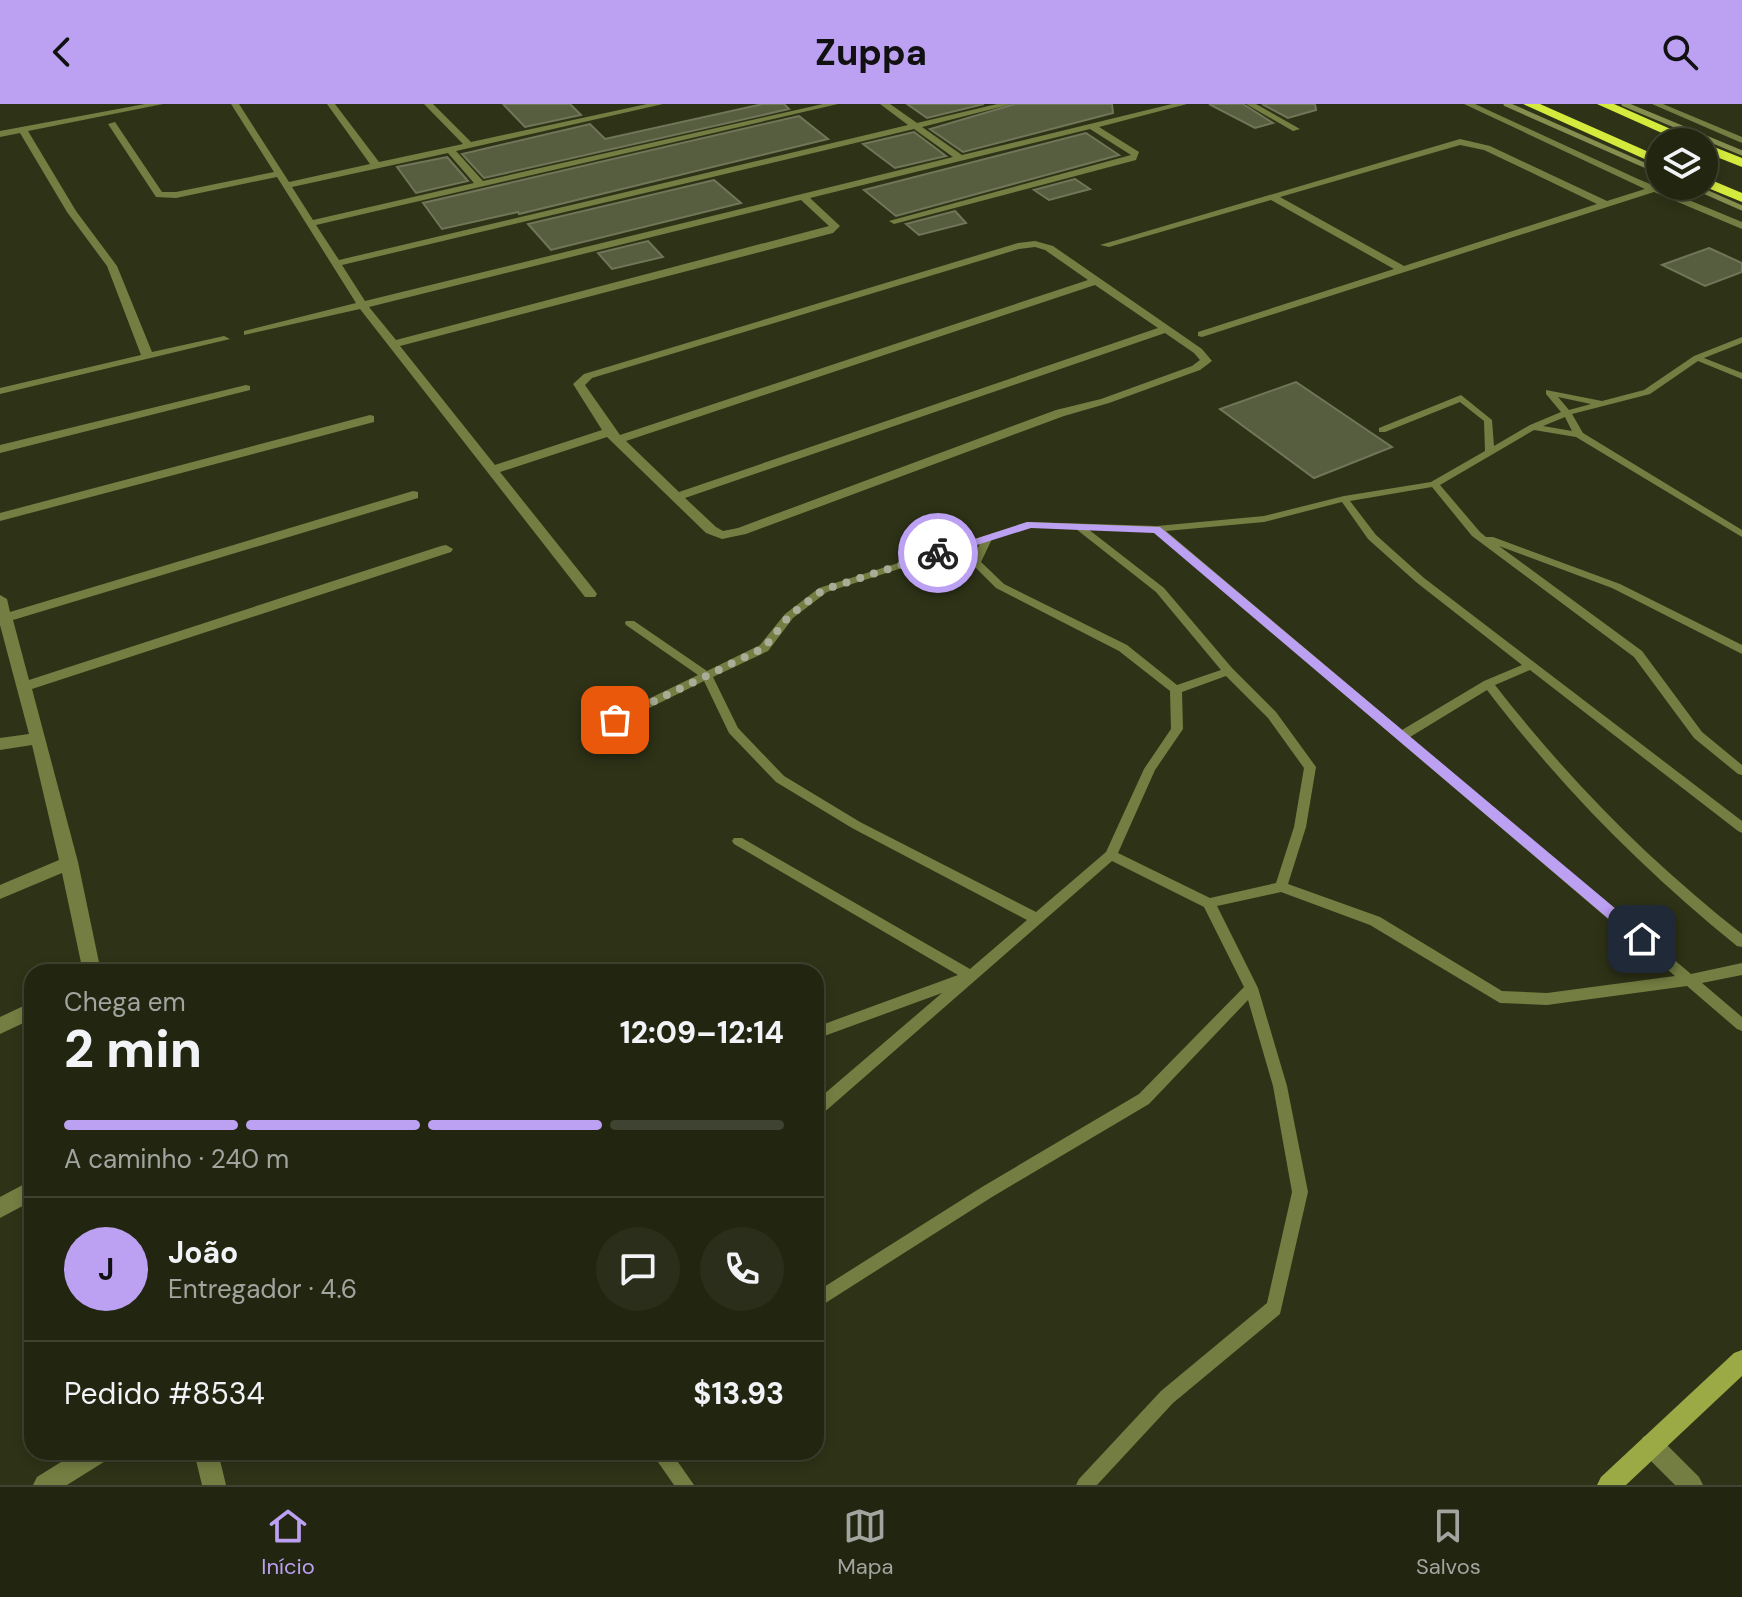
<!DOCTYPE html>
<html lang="pt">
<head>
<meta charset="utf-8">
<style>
	:root { --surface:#222611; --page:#2a2e1a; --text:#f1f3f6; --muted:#a2a59f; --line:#3f4331; --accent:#bca0f2 }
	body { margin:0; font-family:"DM Sans",sans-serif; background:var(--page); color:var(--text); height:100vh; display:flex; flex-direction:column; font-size:30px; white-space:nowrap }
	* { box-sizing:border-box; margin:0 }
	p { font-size:26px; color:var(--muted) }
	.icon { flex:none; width:44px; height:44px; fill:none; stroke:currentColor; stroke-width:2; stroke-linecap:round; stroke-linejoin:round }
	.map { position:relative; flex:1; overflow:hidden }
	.drawer { position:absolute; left:24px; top:860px; width:800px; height:496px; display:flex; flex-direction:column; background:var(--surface); border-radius:24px; box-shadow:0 4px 12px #0003,0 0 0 2px var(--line) }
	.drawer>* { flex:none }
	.controls { position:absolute; left:1646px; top:24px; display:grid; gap:16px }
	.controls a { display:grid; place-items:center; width:72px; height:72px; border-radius:50%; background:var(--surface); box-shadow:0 4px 12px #0003,0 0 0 2px var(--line); font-size:40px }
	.pin { position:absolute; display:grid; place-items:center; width:68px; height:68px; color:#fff; margin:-34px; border-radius:16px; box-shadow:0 4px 12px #0006 }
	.courier { position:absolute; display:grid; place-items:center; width:80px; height:80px; margin:-40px; border:6px solid #bca0f2; border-radius:50%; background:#fff; color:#222; box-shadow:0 2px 10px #0007 }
	.head em { font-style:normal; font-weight:800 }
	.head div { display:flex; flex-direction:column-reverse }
	.head { display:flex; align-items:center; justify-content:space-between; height:136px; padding:0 40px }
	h1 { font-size:52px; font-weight:800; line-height:60px }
	.bar { display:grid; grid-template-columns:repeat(4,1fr); gap:12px 8px; align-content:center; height:96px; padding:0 40px }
	.bar i { height:10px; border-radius:6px; background:var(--line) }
	.bar .selected { background:var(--accent) }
	.bar p { grid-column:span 4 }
	.line { display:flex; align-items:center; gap:20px; padding:0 40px; border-top:2px solid var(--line) }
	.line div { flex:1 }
	.round { display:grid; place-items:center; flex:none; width:84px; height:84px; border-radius:42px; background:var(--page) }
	header { display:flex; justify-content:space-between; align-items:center; height:104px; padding:0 40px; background:var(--accent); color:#111; font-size:36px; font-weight:800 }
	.tab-bar { display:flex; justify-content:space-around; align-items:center; height:112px; border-top:2px solid var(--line); background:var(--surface); font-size:22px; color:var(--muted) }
	.tab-bar a { display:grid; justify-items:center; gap:4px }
	.tab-bar .selected { color:var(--accent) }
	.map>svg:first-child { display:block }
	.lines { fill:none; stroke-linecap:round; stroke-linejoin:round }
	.stream { stroke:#858d4f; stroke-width:5 }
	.building { fill:#575d3f; stroke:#707657; stroke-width:2 }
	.lane { fill:#747e42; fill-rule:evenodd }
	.street { fill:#747e42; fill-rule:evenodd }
	.secondary { fill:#9baa45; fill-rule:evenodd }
	.highway { fill:#d4ea3d; fill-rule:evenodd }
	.route { fill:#bca0f2 }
	.done { stroke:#a9ad98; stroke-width:8; stroke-dasharray:0 14.4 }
</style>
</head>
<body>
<header><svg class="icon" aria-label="back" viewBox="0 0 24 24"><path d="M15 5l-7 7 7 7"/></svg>Zuppa<svg class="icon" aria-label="search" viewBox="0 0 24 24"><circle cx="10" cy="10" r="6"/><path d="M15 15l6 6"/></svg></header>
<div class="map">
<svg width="1742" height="1381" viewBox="0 0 1742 1381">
	<rect width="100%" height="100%" fill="#2e3317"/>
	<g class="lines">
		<!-- stream -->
		<path class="stream" d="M1506,0l154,68
			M1624,0l118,49
			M1692,82l50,22"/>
	</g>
	<!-- building -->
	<path class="building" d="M503,0h67l11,11 -56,12z
		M763,0h21l5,5 -305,69 -22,-24 128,-30 15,15z
		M907,0h77l-57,14z
		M1015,0h97l1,9 -150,39 -33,-23z
		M1209,0h34l30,19 -18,5z
		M1262,0h53l1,6 -28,8z
		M799,12l29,23 -309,75 -1,-2 -76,17 -19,-26z
		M914,28l32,24 -51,12 -32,-24z
		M1086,29l33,22 -223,61 -32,-26z
		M447,53l21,24 -52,12 -19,-26z
		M1075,75l15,10 -41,11 -15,-10z
		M714,76l27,23 -190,47 -23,-26z
		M955,107l11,12 -47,12 -13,-11z
		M648,137l15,16 -51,12 -14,-16z
		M1709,144l33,15v9l-37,14 -43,-21z
		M1296,278l96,65 -78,31 -94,-69z"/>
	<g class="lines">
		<!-- lane -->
		<path class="lane" d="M1742,233v6l-38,15 38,15v6l-44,-18 -48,33 -78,20 11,19 159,97v7l-166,-100 -42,-7 -94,55 40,47 6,5h7l127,47 122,61v9l-130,-66 -113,-42 143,105 60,81 40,33v10l-4,-1 -44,-36 -60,-81 -162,-121 -40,-49 -82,14 26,34 48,43 318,243v12l-4,-2 -208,-161 -35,15c73,94 154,176 247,249v13l-5,-1c-95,-77 -176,-159 -250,-256l-77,47 281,237 51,-11v12l-40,8 40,34v14l-5,-2 -50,-43 -140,19 -47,-2 -130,-78 -89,-33 -64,14 41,82 29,98 21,106 -28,122 -107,89 -76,82h-21l3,-6 82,-88 106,-88 25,-111 -19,-106 -25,-86 -99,104 -157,93 -176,112v-17l166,-105 157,-93 105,-107 -40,-80 -92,-46 -291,254 -5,2v-16l126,-108 -126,46v-12l142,-52 -224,-131 -2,-3 2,-3h8l228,131 57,-49 -175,-92 -76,-46 -47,-49 -25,-52 -85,42h-8l-2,-3 2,-3 87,-42 -72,-50 -1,-2 1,-2h8l73,50 53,-26 25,-31 34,-26 209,-66 129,4 107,-10 80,-20 87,-14 54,-31 -1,-30 -24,-19 -75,30h-6v-4l82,-33 31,25 2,26 36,-21 31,-13 -15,-18v-4l56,11 42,-11 50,-34zM1558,293l33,7 -22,6zM1565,313l7,14 -29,-5zM1342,398l26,37 48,43 106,83 -38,16 -82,49 -236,-199 98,-9zM1032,423l44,2 80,63 65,78 -44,15 -50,-40 -123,-61 -23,-22 11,-23zM1088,425l66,3 521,444 -128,17 -45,-2 -122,-74 -92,-33 18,-57 10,-60 -40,-55 -44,-44 -68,-80zM980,439l-9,20 25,25 123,63 51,40 1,38 -27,40 -38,83 -70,60 -176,-90 -76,-46 -46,-48 -25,-51 55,-26 25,-33 34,-26zM1226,572l42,42 36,50 -10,59 -18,56 -66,15 -92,-45 37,-83 28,-41 -1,-37z
			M651,1348h20l23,33h-20z"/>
		<!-- street -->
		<path class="street" d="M145,0h18l-135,27 48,80 41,55 35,86 72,-16 6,3 -230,55v-6l141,-33 -34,-89 -40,-54 -47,-79 -20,4v-6z
			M231,0h8l50,78 81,-18 -43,-60h8l44,58 84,-18 -39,-40h9l38,38 176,-38h16l-207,47 27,30 340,-77h15l-522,121 23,35 569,-135 -28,-21h10l27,19 80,-19h15l-90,23 40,28 210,-51h15l-88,23 40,25 -3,8 -242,64 -5,-3 242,-66 -41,-26 -280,69 30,28 -7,7 -433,113 95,119 107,-35 -29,-46 11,-10 434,-131 17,-2 18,5 149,103 10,12 -12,9 -91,33 -45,13 -318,118 -24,5 -16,-6 -99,-96 -107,35 95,119 2,3 -2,3h-10l-225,-288 -116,26v-4l112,-28 -79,-126 -101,21 -20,-1 -48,-73 7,-2 47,70h14l98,-20zM914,25l39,28 -588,144 -23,-36zM448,49l26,30 -161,37 -21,-33zM801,96l28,26 -433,114 -27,-33zM1035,143l10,3 43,30 -468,155 -35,-50 7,-7 427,-129zM1095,181l63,43 -479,164 -53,-51zM1165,229l29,20 6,7 -8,6 -91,33 -45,11 -318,118 -15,3 -7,-4 -31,-29z
			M1246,0h10l44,25 -7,2z
			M1464,0h11l163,75 104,43v7l-88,-37 -452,145 -4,-1v-4l196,-63 -123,-69 -162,47 -9,-2 360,-106 30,7 117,55 38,-12zM1460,41l24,5 113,54 -193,62 -124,-69z
			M1652,0h11l79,33v6z
			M246,281l4,1v4l-250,63v-8z
			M370,311l4,1v6l-374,99v-8z
			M413,387l5,1v6l-405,122 16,60 412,-134 5,-1 7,4 -2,3 -419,137 46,173 23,110h-18l-21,-99 -62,26v-14l59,-25 -27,-115 -32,5v-12l29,-4 -29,-109v-30l7,4 3,13z
			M32,898v17l-32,15v-17z
			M32,1076v21l-32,17v-21z
			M1651,1330l8,3 40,40 4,8h-28l-32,-32 -3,-8 3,-8z
			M77,1348h34l-4,8 -40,25h-34l4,-8z
			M194,1348h24l8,33h-24z"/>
		<!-- secondary -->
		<path class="secondary" d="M1742,1246v26l-116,109h-29l4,-8 133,-124z"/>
		<!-- highway -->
		<path class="highway" d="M1523,0h17l120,53v9z
			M1597,0h17l86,38h-18z
			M1704,39l38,15v9l-38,-15z
			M1704,73l38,16v9l-39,-16z"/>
	</g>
	<!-- route -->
	<path class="route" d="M1027,418l133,5 487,408v8h-10l-483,-410 -123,-5 -89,28 -10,-3z"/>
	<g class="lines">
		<!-- done -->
		<path class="done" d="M615,616l149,-72 25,-32 34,-26 115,-37"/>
	</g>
</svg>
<div class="controls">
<a><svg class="icon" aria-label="layers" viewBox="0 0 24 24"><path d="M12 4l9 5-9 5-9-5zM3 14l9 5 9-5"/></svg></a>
</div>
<div class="pin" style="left:615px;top:616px;background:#ea580c"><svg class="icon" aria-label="bag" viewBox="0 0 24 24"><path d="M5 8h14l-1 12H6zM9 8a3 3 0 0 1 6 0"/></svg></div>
<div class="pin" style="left:1642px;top:835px;background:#1f2937"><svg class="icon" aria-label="home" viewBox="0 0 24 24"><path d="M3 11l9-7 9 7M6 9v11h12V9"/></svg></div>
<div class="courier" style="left:938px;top:449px"><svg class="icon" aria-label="bike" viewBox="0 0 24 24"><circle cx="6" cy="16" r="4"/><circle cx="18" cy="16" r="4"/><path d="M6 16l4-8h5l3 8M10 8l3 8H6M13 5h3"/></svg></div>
<section class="drawer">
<div class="head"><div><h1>2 min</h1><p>Chega em</p></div><em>12:09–12:14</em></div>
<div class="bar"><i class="selected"></i><i class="selected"></i><i class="selected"></i><i></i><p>A caminho · 240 m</p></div>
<div class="line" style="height:144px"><b class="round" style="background:var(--accent);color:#111">J</b><div><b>João</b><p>Entregador · 4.6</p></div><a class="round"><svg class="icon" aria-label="chat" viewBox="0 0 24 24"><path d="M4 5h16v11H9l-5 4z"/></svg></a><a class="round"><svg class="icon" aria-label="phone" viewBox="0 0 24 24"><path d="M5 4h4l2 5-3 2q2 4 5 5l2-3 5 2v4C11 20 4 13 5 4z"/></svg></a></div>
<div class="line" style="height:104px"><div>Pedido #8534</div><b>$13.93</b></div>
</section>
</div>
<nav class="tab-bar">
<a class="selected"><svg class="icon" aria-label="home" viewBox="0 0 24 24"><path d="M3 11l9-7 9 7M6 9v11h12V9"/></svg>Início</a>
<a><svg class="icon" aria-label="map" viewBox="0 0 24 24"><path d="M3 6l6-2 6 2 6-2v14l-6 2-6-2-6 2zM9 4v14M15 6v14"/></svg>Mapa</a>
<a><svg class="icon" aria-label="saved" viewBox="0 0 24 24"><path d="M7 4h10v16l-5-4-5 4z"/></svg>Salvos</a>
</nav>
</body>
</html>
